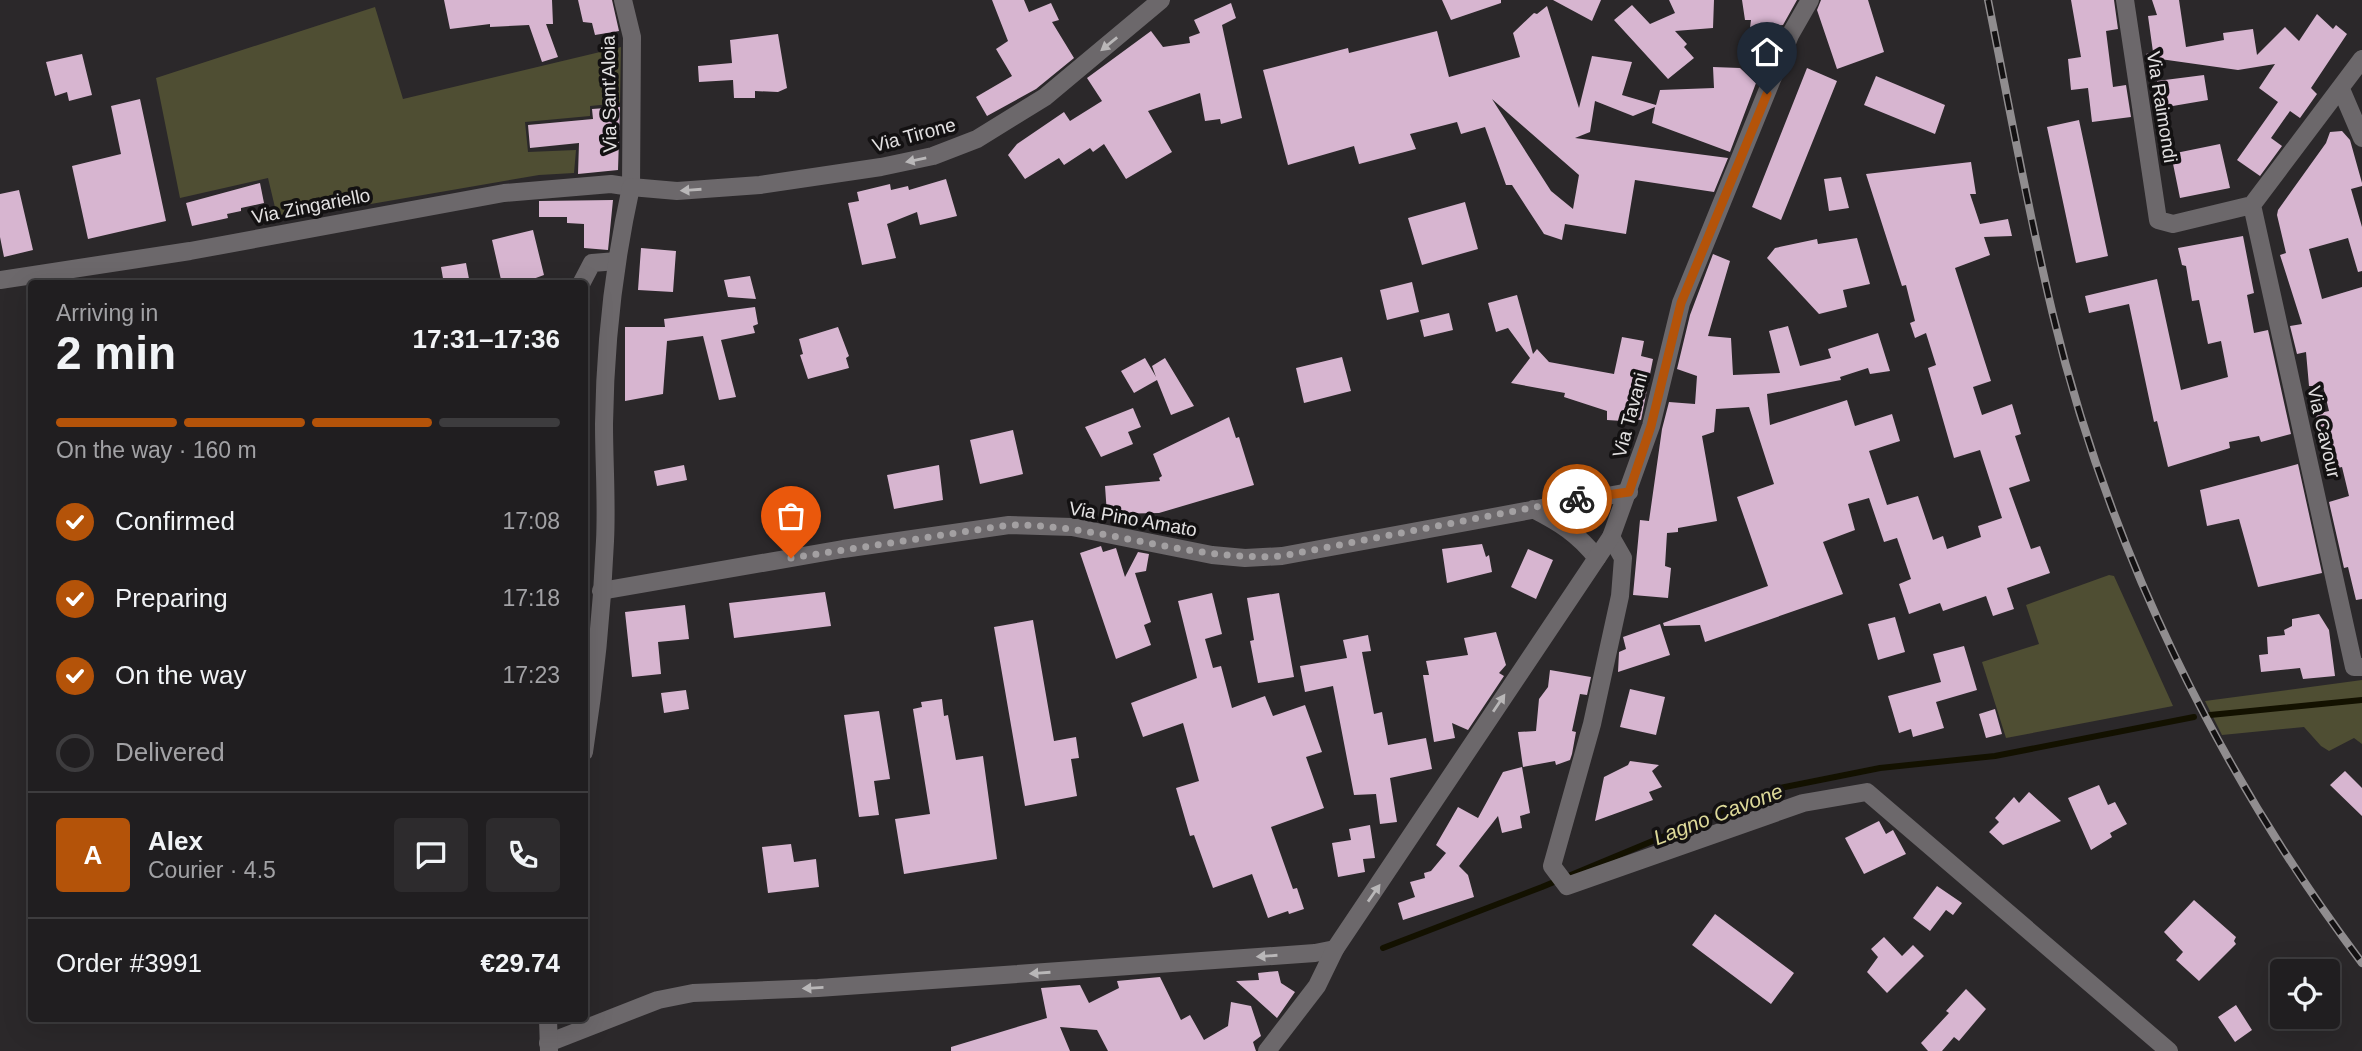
<!DOCTYPE html>
<html lang="en">
<head>
<meta charset="utf-8">
<style>
	:root { --surface:#201e20; --page:#2d2b2d; --text:#f1f3f6; --muted:#a2a2a5; --line:#3d3c3e; --accent:#b45309 }
	body { margin:0; font-family:Helvetica,sans-serif; background:var(--page); color:var(--text); height:100vh; display:flex; flex-direction:column; font-size:26px; white-space:nowrap }
	* { box-sizing:border-box; margin:0 }
	p { font-size:23px; color:var(--muted) }
	.icon { flex:none; width:38px; height:38px; fill:none; stroke:currentColor; stroke-width:2; stroke-linecap:round; stroke-linejoin:round }
	.map { position:relative; flex:1; overflow:hidden }
	.details { position:absolute; left:28px; top:280px; width:560px; height:742px; display:flex; flex-direction:column; background:var(--surface); border-radius:7px; box-shadow:0 7px 28px #0002,0 0 0 2px var(--line) }
	.details>* { flex:none }
	.tools { position:absolute; left:2270px; top:959px; display:grid; gap:14px }
	.tools a { display:grid; place-items:center; width:70px; height:70px; border-radius:7px; background:var(--surface); box-shadow:0 7px 28px #0002,0 0 0 2px var(--line); font-size:35px }
	.pin { position:absolute; display:grid; place-items:center; width:60px; height:60px; color:#fff; margin:-72px -30px; border-radius:50% 50% 50% 0; rotate:-45deg; box-shadow:0 0 7px #0007 }
	.pin .icon { rotate:45deg }
	.courier { position:absolute; display:grid; place-items:center; width:70px; height:70px; margin:-35px; border:5px solid #b45309; border-radius:50%; background:#fff; color:#222; box-shadow:0 2px 9px #0007 }
	.summary em { font-style:normal; font-weight:700 }
	.summary div { display:flex; flex-direction:column-reverse }
	.summary { display:flex; align-items:center; justify-content:space-between; height:119px; padding:0 28px }
	h1 { font-size:46px; font-weight:700; line-height:52px }
	.bar { display:grid; grid-template-columns:repeat(4,1fr); gap:10px 7px; align-content:center; height:84px; padding:0 28px }
	.bar i { height:9px; border-radius:5px; background:var(--line) }
	.bar .on { background:var(--accent) }
	.bar p { grid-column:span 4 }
	.line { display:flex; align-items:center; gap:18px; padding:0 28px; border-top:2px solid var(--line) }
	.line div { flex:1 }
	.round { display:grid; place-items:center; flex:none; width:74px; height:74px; border-radius:7px; background:var(--page) }
	ol { padding:0 28px; list-style:none }
	li { display:flex; align-items:center; gap:21px; height:77px }
	li p { margin-inline-start:auto }
	li .icon { padding:7px; border-radius:50%; background:var(--accent); color:#fff; stroke-width:4 }
	li:last-child { color:var(--muted) }
	li i { width:38px; height:38px; border:4px solid var(--line); border-radius:50% }
	.map>svg:first-child { display:block }
	.green { fill:#4f4e33 }
	.lines { fill:none; stroke-linecap:round; stroke-linejoin:round }
	.stream { stroke:#131100; stroke-width:6 }
	.building { fill:#d7b5d0; fill-rule:evenodd }
	.minor { stroke:#6c686b; stroke-width:18 }
	.tertiary { stroke:#6c686b; stroke-width:18 }
	.rail-casing { stroke:#908d8f; stroke-width:8 }
	.rail { stroke:#131112; stroke-width:5; stroke-dasharray:16; stroke-linecap:butt }
	.oneway { fill:#b9b7b8 }
	.done { stroke:#a3a0a2; stroke-width:7; stroke-dasharray:0 12.6 }
	.route { stroke:#b45309; stroke-width:9 }
	.labels { text-anchor:middle; dominant-baseline:central; stroke-width:7; stroke-linejoin:round; paint-order:stroke }
	.street-label { font-size:19px; fill:#e3e1e2; stroke:#131112 }
	.water-label { font-size:21px; font-style:italic; fill:#ddd999; stroke:#131112 }
</style>
</head>
<body>
<div class="map">
<svg width="2362" height="1051" viewBox="0 0 2362 1051">
	<rect width="100%" height="100%" fill="#2b282a"/>
	<!-- green -->
	<path class="green" d="M375,7l28,92 218,-52 -1,56 -30,3v10l-65,6 3,30 48,-2 -2,23 -35,2 -261,45 -10,-42 -88,20 -24,-120z
		M2109,575l5,1 59,130 -167,32 -24,-76 57,-18 -13,-39z
		M2362,680v64l-8,-6 -25,13 -8,-5 -17,-19 -82,8 -17,-34z"/>
	<g class="lines">
		<!-- stream -->
		<path class="stream" d="M2210,715l152,-15
			M1383,948l159,-61 238,-99 100,-20 115,-12 199,-39"/>
	</g>
	<!-- building -->
	<path class="building" d="M444,0h108l1,24h-7l12,33 -16,5 -13,-37 -39,2v-3l-40,5z
		M578,0h34l7,31 -24,4 -3,-12 -9,-1z
		M992,0h32l5,12 22,-9 8,17 -7,2 22,36 -38,31 -49,27 -11,-19 36,-21 -16,-27 12,-8z
		M1442,0h59v3l-50,17z
		M1553,0h48l-9,21z
		M1669,0h45l-1,28 -38,3 12,13 -3,3 10,11 -26,21 -54,-59 18,-15 18,19 25,-11z
		M1742,0h55l-14,25 -33,3 1,-8h-6z
		M1821,0h47l16,52 -47,17 -20,-59z
		M2071,0h43l4,29 -12,2 7,56 13,-2 5,32 -39,5 -4,-34 -17,2 -3,-31 13,-2z
		M2152,0h27l7,47 38,-7 -1,-7 30,-4 4,26 28,-28 14,14 18,-27 16,15 3,-4 11,9 -36,54 6,6 -17,24 -10,-7 -19,27 11,8 -22,30 -23,-16 41,-58 -19,-14 16,-24 -37,6 -92,-13v-3l7,-2 -5,-36 9,-1z
		M1231,3l5,15 -14,7 20,93 -21,6 -1,-5 -15,2 -5,-28 -52,18 24,41 -46,27 -22,-35 -11,8 -3,-4 -26,17 -5,-7 -34,21 -17,-24 9,-11 47,-32 6,9 32,-20 -15,-23 64,-47 12,16 27,-4 -1,-6 11,-4 -6,-13z
		M1547,6l32,102 13,-52 40,6 -10,33 34,10 4,-15 54,-2 -1,-21 27,1 16,15 -26,69 -78,-29 3,-16 -22,9 -38,-15 -5,31 -15,6 153,20 -14,34 -79,-12 -9,54 -61,-10 -3,16 -18,-6 -32,-49h-6l-21,-58 -24,7 -4,-12 -47,12 6,15 -57,15 -5,-18 -66,19 -25,-95 85,-22 1,5 88,-22 12,46 71,-20 -7,-24 21,-20 3,1zM1492,99l87,76 -6,34 -22,-18z
		M778,34l9,54 -9,4 -23,-1v7h-21l-1,-18 -34,2 -1,-16 34,-3 -2,-23z
		M82,54l10,41 -23,6 -2,-9 -12,4 -9,-34z
		M1807,68l30,13 -56,139 -29,-13z
		M2204,75l4,25 -47,8 -4,-27z
		M1876,76l69,29 -10,29 -71,-29z
		M140,99l26,122 -78,18 -16,-73 49,-12 -10,-48z
		M620,107l-2,63 -40,4 1,-31 -49,5 -2,-23 65,-6 -1,-10z
		M2079,120l29,136 -32,7 -29,-136z
		M2342,131l8,9 12,43v3l-11,3 11,38v44l-4,1 -10,-34 -39,11 13,50 40,-12v312l-6,1 -8,-33 -4,1 -15,-66 20,-6 -7,-29 -13,3 -14,-56 14,-3 -6,-25h-14l-3,-34 -9,2 -7,-28 12,-2 -22,-69 6,-2 -9,-38 1,-5 48,-67 4,-11z
		M2220,144l10,44 -50,10 -9,-44z
		M1971,162l5,32h-6l10,30 28,-5 4,17 -28,1 6,18 -35,13 36,113 -18,6 9,28 30,-11 9,30 -6,2 15,45 -21,7 22,61 9,-3 10,27 -43,15 7,21 -21,7 -7,-20 -43,15 -3,-8 -31,11 -10,-30 12,-5 -14,-41 -13,4 -15,-44 -21,6 7,26 -32,12 20,52 -138,48 -5,-17 -36,1 -1,-3 105,-37 -31,-89 37,-13 -25,-77 -33,2 -2,23 -12,4 15,85 -39,7v4l-11,1 -2,33 6,2 -3,30 -35,-3 7,-75 9,1 13,-92 7,-27 26,2 2,-28 -20,-7 13,-54 23,-61 17,7 -22,75 23,2 2,37 47,-2 -11,-42 19,-5 12,40 31,-8 -3,-9 50,-16 12,38 -20,3 -2,-6 -28,9 1,3 -74,14 3,31 77,-25 8,26 37,-12 8,27 -31,10 18,54 31,-9 15,44 10,-4 4,13 34,-12 -3,-11 24,-8 -22,-68 -26,8 -26,-90 8,-3 -10,-32 -11,5 -5,-15 5,-2 -9,-36 -4,1 -36,-112z
		M1841,177l8,31 -20,3 -5,-32z
		M946,179l11,37 -37,9 -3,-13 -30,12 9,34 -34,7 -14,-62 11,-2 -2,-9 33,-8 1,6 17,-4 1,4z
		M260,183l4,20 -23,5v3l-14,3 1,4 -36,8 -6,-23z
		M19,190l14,60 -29,7 -4,-20v-43z
		M613,200l-5,50 -24,-2v-24l-17,-1v-6h-28v-16z
		M1465,202l13,47 -56,16 -14,-47z
		M533,230l11,45 -11,4 1,5h-32l-10,-44z
		M2243,236l11,57 -7,2 7,38 14,-3 23,104 -30,8 -2,-6 -30,6 1,6 -62,19 -11,-46 -3,1 -25,-118 -40,9 -4,-17 72,-17 24,111 47,-13 -7,-36 -13,3 -9,-44 -7,1 -6,-35 -4,-1 -4,-17z
		M1857,238l13,46 -27,6 4,17 -28,7 -52,-56 8,-10 42,-9 1,5z
		M641,248l35,3 -3,41 -35,-2z
		M466,263l4,21h-26l-3,-17z
		M750,276l6,23 -28,-2 -4,-17z
		M1412,282l7,30 -32,8 -7,-30z
		M1517,295l16,59 4,-5 12,13 65,12 8,-37 22,4 -3,15 12,3 -12,61 -17,-3 -1,4 -16,-1v-9l-43,-14 1,-4 -54,-10 19,-25 -22,-30 -12,4 -8,-29z
		M755,307l3,17 -5,2 2,7 -34,7 15,57 -17,3 -16,-64 -36,5 -4,53 -38,7v-74h40l-1,-8z
		M1449,313l4,17 -29,7 -4,-17z
		M838,327l11,29 -3,2 3,10 -41,11 -8,-24 3,-1 -4,-15z
		M1342,357l9,34 -47,12 -8,-35z
		M1145,358l11,19 -4,-11 13,-8 29,48 -23,9 -14,-35 -23,13 -13,-22z
		M1133,408l8,19 -13,5 5,12 -32,13 -16,-30z
		M1229,417l7,21 3,-1 15,48 -95,28 -52,1 -2,-28 55,-5 -1,-3 3,-2 -9,-22z
		M1013,430l10,44 -43,10 -10,-44z
		M2298,464l24,109 -64,14 -19,-68 -32,7 -7,-36z
		M684,465l3,15 -30,6 -3,-15z
		M939,465l4,35 -49,9 -7,-34z
		M1482,544l4,13 3,-2 3,17 -45,11 -5,-34z
		M1101,546l2,6 13,-4 9,29 13,-25 11,2 -3,17 -11,2 16,49 -7,3 7,20 -35,14 -36,-106z
		M1528,549l25,11 -17,39 -25,-12z
		M825,592l6,34 -97,12 -5,-35z
		M1212,593l10,41 -17,5 8,29 8,-2 11,42 33,-12 8,20 32,-11 17,47 -16,5 18,51 -53,19 22,62 4,-1 7,21 -15,5 -1,-3 -20,7 -16,-44 -39,14 -19,-53 -4,1 -14,-48 23,-7 -16,-58 -40,14 -12,-34 66,-25 -19,-77z
		M1279,593l15,84 -36,6 -8,-42 4,-1 -7,-42z
		M685,605l4,34 -31,3 3,32 -29,3 -7,-65z
		M2319,614l10,16 6,46 -32,3 -3,-11 -39,4 -2,-17 9,-1 -1,-17 18,-2 -1,-5 8,-4v-7z
		M1895,617l10,35 -27,8 -10,-36z
		M1033,620l21,121 22,-4 3,21 -8,1 6,37 -52,10 -31,-179z
		M1660,624l10,31 -52,17 1,-20 7,-3 -3,-12z
		M1496,632l10,33 -7,8 5,3 -36,54 -16,-7 3,15 -21,4 -11,-67h6l-3,-14 42,-6 -4,-17z
		M1368,635l3,16 -9,1 12,62 8,-2 6,33 38,-7 6,31 -42,9 7,44 -17,2 -4,-30 -22,1 -21,-109 -28,6 -5,-26 47,-8 -4,-18z
		M1964,646l13,44 -41,12 8,26 -31,9 -2,-8 -12,4 -11,-37 53,-14 -8,-28z
		M1550,670l41,7 -4,18 -7,-1 -8,37 4,1 -4,22 -2,6 -14,5 -1,-4 -32,6 -5,-35 18,-1 3,-32 9,-12z
		M1630,689l35,8 -9,38 -36,-8z
		M686,690l3,19 -25,4 -3,-20z
		M942,699l2,17 4,-1 8,45 27,-4 14,103 -93,15 -9,-55 35,-5 -17,-105 9,-2 -1,-5z
		M1995,709l7,25 -16,4 -7,-24z
		M879,711l11,68 -16,2 5,34 -20,2 -15,-102z
		M1630,761l29,4 -7,6 10,16 -13,5 4,8 -58,21 9,-44 24,-12z
		M1522,767l8,46 -10,3 2,12 -20,5 -4,-17 -39,50 9,9 6,22 -71,23 -5,-17 17,-6 -5,-15 15,-4 -1,-5 7,-2 15,-18 -10,-8 22,-38 20,11 25,-46z
		M2345,771l17,17v28l-32,-31z
		M2099,785l9,20 7,-3 12,22 -17,9 2,4 -21,13 -23,-52z
		M2029,792l32,29 -58,24 -14,-13 10,-10 -4,-4 19,-21 5,6z
		M1879,821l7,13 7,-4 13,24 -42,20 -19,-36z
		M1370,825l5,33 -12,1 2,13 -27,5 -6,-34 19,-3 -2,-11z
		M791,844l3,18 22,-3 3,28 -51,6 -6,-46z
		M1937,886l25,17 -9,12 -7,-5 -16,21 -17,-13z
		M2194,900l42,37 -2,4 2,3 -37,37 -23,-21 7,-8 -19,-20z
		M1715,914l79,59 -23,31 -79,-59z
		M1884,937l18,19 11,-11 11,11 -37,37 -20,-21 11,-15 -7,-8z
		M1278,971l3,12 14,9 -18,26 -41,-37 23,-1 -1,-7z
		M1160,977l21,43 9,-5 14,25 24,-14 3,-24 20,4 10,30 -8,6 3,9h-148l-11,-21 -37,-3 10,24h-119v-4l96,-29 -6,-30 39,-3 9,18 30,-15 -2,-7z
		M1966,989l20,20 -27,32 -5,-4 -12,14h-14l-7,-8 28,-30 -3,-2z
		M2236,1005l16,25 -17,12 -17,-25z"/>
	<g class="lines">
		<!-- minor -->
		<path class="minor" d="M2125,0l33,220 15,4 79,-19 110,-146
			M2341,89l21,49
			M2252,205l102,462h8
			M0,280l190,-29 314,-58 107,-9 20,3 1,-150 -9,-37
			M581,284l11,-21 25,-2
			M1533,509c27,14 44,24 64,49
			M1611,537l12,21 -3,38 -28,128 -40,142 15,20 236,-83 64,-11 302,259
			M601,591l242,-42 166,-24 63,2 140,28 33,3 37,-2 347,-64
			M548,1043l110,-43 35,-7 125,-5 497,-35 20,-4"/>
		<!-- tertiary -->
		<path class="tertiary" d="M584,752c11,-70 18,-140 21,-211 2,-39 -1,-78 -1,-117 1,-78 10,-160 27,-237l46,4 83,-6 121,-18 52,-11 44,-17 68,-42 116,-97
			M548,1018l1,33
			M1267,1051l50,-65 18,-37 276,-412 40,-111 30,-123 109,-268 20,-35"/>
		<defs>
			<path id="rail" d="M1988,0c21,105 40,211 65,315 56,234 165,457 309,648"/>
		</defs>
		<!-- rail casing -->
		<use href="#rail" class="rail-casing"/>
		<!-- rail -->
		<use href="#rail" class="rail"/>
	</g>
	<!-- one-way arrows -->
	<defs><path id="oneway-solid" d="M-6-.8H1V-3.2L6.5 0L1 3.2V.8H-6Z" transform="scale(1.75)"/></defs>
	<g class="oneway">
		<use href="#oneway-solid" transform="translate(1109 44) rotate(141)"/>
		<use href="#oneway-solid" transform="translate(916 160) rotate(168)"/>
		<use href="#oneway-solid" transform="translate(691 190) rotate(176)"/>
		<use href="#oneway-solid" transform="translate(1499 703) rotate(-56)"/>
		<use href="#oneway-solid" transform="translate(1374 893) rotate(-55)"/>
		<use href="#oneway-solid" transform="translate(1267 956) rotate(176)"/>
		<use href="#oneway-solid" transform="translate(1040 973) rotate(176)"/>
		<use href="#oneway-solid" transform="translate(813 988) rotate(177)"/>
	</g>
	<g class="lines">
		<!-- done -->
		<path class="done" d="M791,558l218,-33c94,-1 180,37 273,31l295,-57"/>
		<!-- route -->
		<path class="route" d="M1577,499l52,-7 22,-66 30,-123 86,-209"/>
	</g>
	<g class="labels">
		<!-- street labels -->
		<g class="street-label">
			<text transform="translate(609 94) rotate(-91)">Via Sant'Aloia</text>
			<text transform="translate(2162 107) rotate(81)">Via Raimondi</text>
			<text transform="translate(914 135) rotate(-15)">Via Tirone</text>
			<text transform="translate(311 206) rotate(-11)">Via Zingariello</text>
			<text transform="translate(1630 415) rotate(-75)">Via Tavani</text>
			<text transform="translate(2324 432) rotate(77)">Via Cavour</text>
			<text transform="translate(1133 519) rotate(10)">Via Pino Amato</text>
		</g>
		<!-- water labels -->
		<g class="water-label">
			<text transform="translate(1718 814) rotate(-21)">Lagno Cavone</text>
		</g>
	</g>
</svg>
<div class="tools">
<a><svg class="icon" aria-label="locate" viewBox="0 0 24 24"><circle cx="12" cy="12" r="6"/><path d="M12 2v4M12 18v4M2 12h4M18 12h4"/></svg></a>
</div>
<div class="pin" style="left:791px;top:558px;background:#ea580c"><svg class="icon" aria-label="bag" viewBox="0 0 24 24"><path d="M5 8h14l-1 12H6zM9 8a3 3 0 0 1 6 0"/></svg></div>
<div class="pin" style="left:1767px;top:94px;background:#1f2937"><svg class="icon" aria-label="home" viewBox="0 0 24 24"><path d="M3 11l9-7 9 7M6 9v11h12V9"/></svg></div>
<div class="courier" style="left:1577px;top:499px"><svg class="icon" aria-label="bike" viewBox="0 0 24 24"><circle cx="6" cy="16" r="4"/><circle cx="18" cy="16" r="4"/><path d="M6 16l4-8h5l3 8M10 8l3 8H6M13 5h3"/></svg></div>
<section class="details">
<div class="summary"><div><h1>2 min</h1><p>Arriving in</p></div><em>17:31–17:36</em></div>
<div class="bar"><i class="on"></i><i class="on"></i><i class="on"></i><i></i><p>On the way · 160 m</p></div>
<ol>
<li><svg class="icon" aria-label="check" viewBox="0 0 24 24"><path d="M5 12l5 5 9-10"/></svg>Confirmed<p>17:08</p></li>
<li><svg class="icon" aria-label="check" viewBox="0 0 24 24"><path d="M5 12l5 5 9-10"/></svg>Preparing<p>17:18</p></li>
<li><svg class="icon" aria-label="check" viewBox="0 0 24 24"><path d="M5 12l5 5 9-10"/></svg>On the way<p>17:23</p></li>
<li><i></i>Delivered</li>
</ol>
<div class="line" style="height:126px"><b class="round" style="background:var(--accent);color:#fff">A</b><div><b>Alex</b><p>Courier · 4.5</p></div><a class="round"><svg class="icon" aria-label="chat" viewBox="0 0 24 24"><path d="M4 5h16v11H9l-5 4z"/></svg></a><a class="round"><svg class="icon" aria-label="phone" viewBox="0 0 24 24"><path d="M5 4h4l2 5-3 2q2 4 5 5l2-3 5 2v4C11 20 4 13 5 4z"/></svg></a></div>
<div class="line" style="height:91px"><div>Order #3991</div><b>€29.74</b></div>
</section>
</div>
</body>
</html>
